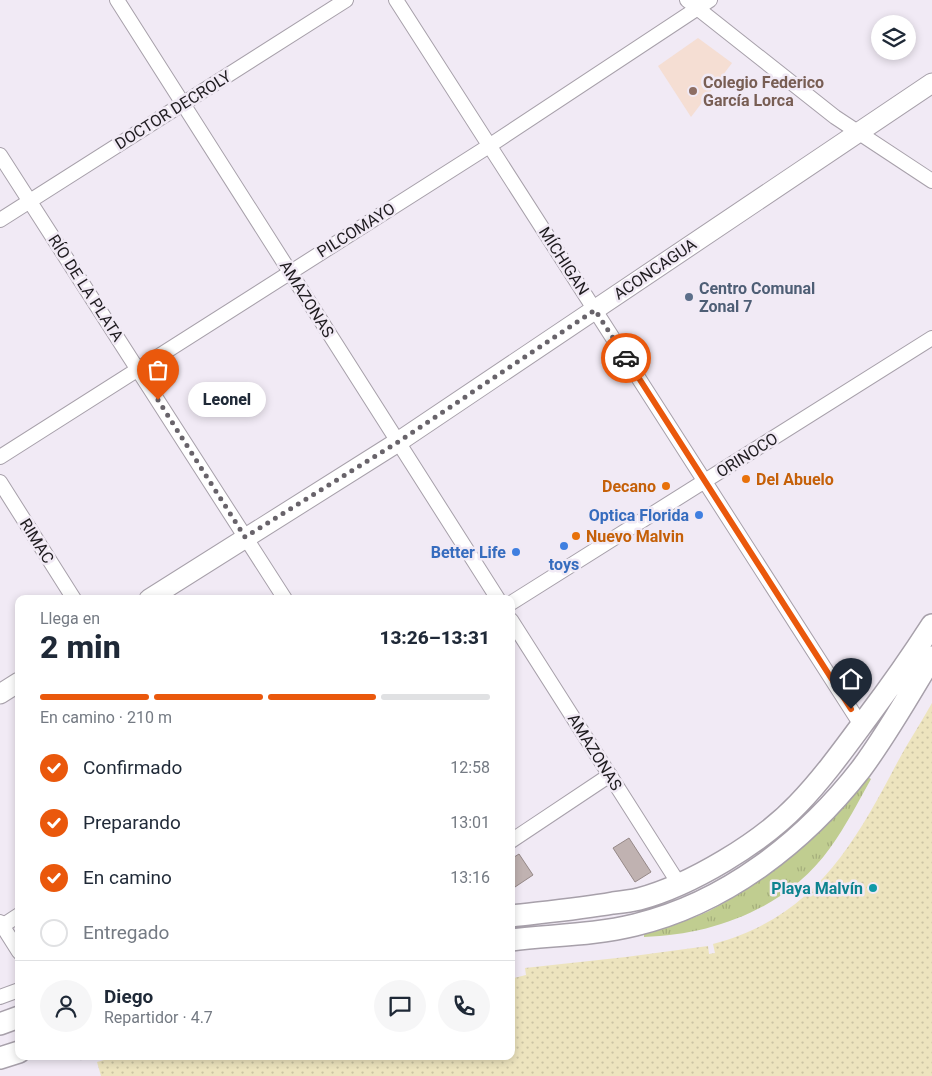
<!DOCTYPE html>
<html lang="es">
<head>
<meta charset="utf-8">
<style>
	:root { --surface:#fff; --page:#f6f6f7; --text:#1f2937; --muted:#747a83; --line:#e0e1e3; --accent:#ea580c }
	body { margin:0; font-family:Roboto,sans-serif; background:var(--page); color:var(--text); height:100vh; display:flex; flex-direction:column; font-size:19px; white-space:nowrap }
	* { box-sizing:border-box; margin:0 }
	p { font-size:16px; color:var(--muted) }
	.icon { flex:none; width:28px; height:28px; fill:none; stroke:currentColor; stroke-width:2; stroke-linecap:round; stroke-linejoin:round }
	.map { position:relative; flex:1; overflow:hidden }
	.drawer { position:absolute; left:15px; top:595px; width:500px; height:465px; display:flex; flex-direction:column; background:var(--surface); border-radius:10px; box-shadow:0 2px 8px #0003 }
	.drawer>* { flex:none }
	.controls { position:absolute; left:871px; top:15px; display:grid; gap:10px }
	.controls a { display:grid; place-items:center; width:45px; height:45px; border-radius:50%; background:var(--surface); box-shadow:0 2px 8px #0003; font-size:25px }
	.pin { position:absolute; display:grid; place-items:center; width:42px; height:42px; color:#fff; margin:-51px -21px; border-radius:50% 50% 50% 0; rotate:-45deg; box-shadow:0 0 5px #0007 }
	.pin .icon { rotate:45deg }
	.courier { position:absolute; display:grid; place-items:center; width:50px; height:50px; margin:-25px; border:4px solid #ea580c; border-radius:50%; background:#fff; color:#222; box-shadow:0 1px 6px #0007 }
	.bubble { position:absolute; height:35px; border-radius:18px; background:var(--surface); box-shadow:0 2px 8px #0003; font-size:16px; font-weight:800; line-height:35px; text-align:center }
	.headline em { font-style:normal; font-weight:800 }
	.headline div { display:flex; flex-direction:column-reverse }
	.headline { display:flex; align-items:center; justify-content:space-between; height:85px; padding:0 25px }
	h1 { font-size:32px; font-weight:800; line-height:38px }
	.bar { display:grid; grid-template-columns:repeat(4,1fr); gap:8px 5px; align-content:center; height:60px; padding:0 25px }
	.bar i { height:6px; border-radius:4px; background:var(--line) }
	.bar .selected { background:var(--accent) }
	.bar p { grid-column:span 4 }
	.line { display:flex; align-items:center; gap:12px; padding:0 25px; border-top:1px solid var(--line) }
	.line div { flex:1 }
	.round { display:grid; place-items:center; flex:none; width:52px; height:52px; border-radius:26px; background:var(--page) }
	ol { padding:0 25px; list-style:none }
	li { display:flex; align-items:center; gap:15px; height:55px }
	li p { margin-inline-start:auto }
	li .icon { padding:5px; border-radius:50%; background:var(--accent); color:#fff; stroke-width:4 }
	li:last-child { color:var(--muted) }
	li i { width:28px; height:28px; border:2px solid var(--line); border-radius:50% }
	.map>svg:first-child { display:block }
	.education { fill:#f5ded3 }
	.grass { fill:url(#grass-tufts) }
	.sand { fill:url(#sand-dots) }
	.building { fill:#c0b2b1; stroke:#958887 }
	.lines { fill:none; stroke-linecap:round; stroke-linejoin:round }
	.street-casing { stroke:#a7a0aa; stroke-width:16 }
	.secondary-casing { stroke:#a7a0aa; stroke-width:21 }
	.primary-casing { stroke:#a7a0aa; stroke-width:24 }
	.path { stroke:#837e85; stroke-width:2.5; stroke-dasharray:4 4; stroke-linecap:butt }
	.street { stroke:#fff; stroke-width:14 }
	.secondary { stroke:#fff; stroke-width:19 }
	.primary { stroke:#fff; stroke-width:21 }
	.done { stroke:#68636a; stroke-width:5; stroke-dasharray:0 9 }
	.route { stroke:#ea580c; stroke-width:6 }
	.education-dot { fill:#8d6e63; stroke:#f1eaf5; stroke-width:2 }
	.service-dot { fill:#5c6f8a; stroke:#f1eaf5; stroke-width:2 }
	.food-dot { fill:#e8710a; stroke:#f1eaf5; stroke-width:2 }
	.shop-dot { fill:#3f7fe0; stroke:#f1eaf5; stroke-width:2 }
	.culture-dot { fill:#0f9aa8; stroke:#f1eaf5; stroke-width:2 }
	.labels { text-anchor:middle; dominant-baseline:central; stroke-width:5; stroke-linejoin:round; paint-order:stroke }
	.education-label { font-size:16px; font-weight:bold; fill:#785e54; stroke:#f1eaf5; text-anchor:start }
	.street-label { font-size:16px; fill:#1e1b1f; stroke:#f1eaf5 }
	.service-label { font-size:16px; font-weight:bold; fill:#4e5e75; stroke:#f1eaf5; text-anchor:start }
	.food-label { font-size:16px; font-weight:bold; fill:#c56008; stroke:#f1eaf5; text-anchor:start }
	.shop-label { font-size:16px; font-weight:bold; fill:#366cbe; stroke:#f1eaf5; text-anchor:end }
	.culture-label { font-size:16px; font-weight:bold; fill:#0d838f; stroke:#f1eaf5; text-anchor:end }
</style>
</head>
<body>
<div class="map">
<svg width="932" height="1076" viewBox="0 0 932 1076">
	<defs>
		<pattern id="grass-tufts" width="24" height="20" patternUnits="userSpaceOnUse" patternTransform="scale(1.25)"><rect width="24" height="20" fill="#c0cd90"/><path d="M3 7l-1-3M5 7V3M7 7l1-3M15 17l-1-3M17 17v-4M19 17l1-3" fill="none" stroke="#a5af7c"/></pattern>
		<pattern id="sand-dots" width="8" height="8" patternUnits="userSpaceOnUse" patternTransform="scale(1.25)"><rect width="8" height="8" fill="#ede4be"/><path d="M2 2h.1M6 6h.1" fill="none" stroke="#cbc3a3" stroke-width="1.8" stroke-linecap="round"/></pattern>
	</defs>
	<rect width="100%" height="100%" fill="#f1eaf5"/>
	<!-- education -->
	<path class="education" d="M698,38l34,25 -41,54 -33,-51z"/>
	<!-- grass -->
	<path class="grass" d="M868,777l3,2c-13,23 -25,47 -41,69 -42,59 -115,87 -186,89v-3c22,-7 44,-13 65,-23 38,-20 74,-45 105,-74 20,-19 37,-40 54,-60z"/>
	<!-- sand -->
	<path class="sand" d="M932,703v373h-831l-4,-14 21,-6h393v-86h2l1,8 12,-3 -1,-7 101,-11 82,-11 1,8 6,-1 -2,-9c99,-26 140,-97 184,-181 11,-21 24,-40 35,-60z"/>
	<!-- building -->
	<path class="building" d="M629,838l22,34 -16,10 -22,-34z
		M519,854l14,21 -18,12 -4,-6v-22z"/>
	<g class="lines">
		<defs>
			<path id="street" d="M117,0l381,599
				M396,0l465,725
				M687,0l148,117 97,64
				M0,155l285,444
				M0,220l346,-220
				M0,457l489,-311 221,-146
				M0,482l74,117
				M511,603l421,-265
				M511,620l168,264
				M511,841l99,-66
				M0,922l19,30
				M2,926l17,-11
				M0,997l19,-7"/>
			<path id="secondary" d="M149,599l249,-157 534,-359
				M0,694l19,-12"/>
			<path id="primary" d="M511,916c34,-4 68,-7 102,-13 9,-1 18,-2 26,-4 52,-14 122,-56 159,-95 26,-27 48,-58 71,-89 22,-29 43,-59 63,-90
				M511,940c42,-5 83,-5 124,-15 91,-22 169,-83 226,-156 26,-35 48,-74 71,-112
				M0,1024l19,-7
				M0,1058l19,-6"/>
		</defs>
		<!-- street casing -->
		<use href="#street" class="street-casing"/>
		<!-- secondary casing -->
		<use href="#secondary" class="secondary-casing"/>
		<!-- primary casing -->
		<use href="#primary" class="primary-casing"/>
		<!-- path -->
		<path class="path" d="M81,1056l1,4"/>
		<!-- street -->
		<use href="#street" class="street"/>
		<!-- secondary -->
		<use href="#secondary" class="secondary"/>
		<!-- primary -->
		<use href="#primary" class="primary"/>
	</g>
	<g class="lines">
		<!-- done -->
		<path class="done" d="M158,400l87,137 153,-95 197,-132 31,48"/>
		<!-- route -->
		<path class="route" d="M626,358l225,351"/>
	</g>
	<!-- markers -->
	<circle class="education-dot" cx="693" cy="91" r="5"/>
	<circle class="service-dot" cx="689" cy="297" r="5"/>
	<g class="food-dot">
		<circle cx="746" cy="479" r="5"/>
		<circle cx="666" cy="486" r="5"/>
		<circle cx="576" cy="536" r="5"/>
	</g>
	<g class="shop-dot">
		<circle cx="699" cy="515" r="5"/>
		<circle cx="564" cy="546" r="5"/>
		<circle cx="516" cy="552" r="5"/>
	</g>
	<circle class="culture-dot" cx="873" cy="888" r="5"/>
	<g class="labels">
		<!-- education labels -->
		<g class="education-label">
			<text x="703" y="82">Colegio Federico<tspan x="703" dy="18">García Lorca</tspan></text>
		</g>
		<!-- street labels -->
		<g class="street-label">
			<text transform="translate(173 110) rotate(-32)">DOCTOR DECROLY</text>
			<text transform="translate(356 230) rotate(-32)">PILCOMAYO</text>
			<text transform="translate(564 261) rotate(57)">MÍCHIGAN</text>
			<text transform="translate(655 269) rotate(-34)">ACONCAGUA</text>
			<text transform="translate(86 288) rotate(57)">RÍO DE LA PLATA</text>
			<text transform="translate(307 299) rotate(58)">AMAZONAS</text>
			<text transform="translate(747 455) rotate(-32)">ORINOCO</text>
			<text transform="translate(37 541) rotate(58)">RIMAC</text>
			<text transform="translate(595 752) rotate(58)">AMAZONAS</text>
		</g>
		<!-- service labels -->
		<g class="service-label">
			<text x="699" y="288">Centro Comunal<tspan x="699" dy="18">Zonal 7</tspan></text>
		</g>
		<!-- food labels -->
		<g class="food-label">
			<text x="756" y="479">Del Abuelo</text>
			<text x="656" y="486" text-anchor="end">Decano</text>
			<text x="586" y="536">Nuevo Malvin</text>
		</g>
		<!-- shop labels -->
		<g class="shop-label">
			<text x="689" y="515">Optica Florida</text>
			<text x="506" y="552">Better Life</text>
			<text x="564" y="564" text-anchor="middle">toys</text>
		</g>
		<!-- culture labels -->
		<g class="culture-label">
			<text x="863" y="888">Playa Malvín</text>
		</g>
	</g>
</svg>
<div class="controls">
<a><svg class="icon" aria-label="layers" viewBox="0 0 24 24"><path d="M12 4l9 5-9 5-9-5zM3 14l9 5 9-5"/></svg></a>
</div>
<div class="pin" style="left:158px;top:400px;background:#ea580c"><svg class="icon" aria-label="bag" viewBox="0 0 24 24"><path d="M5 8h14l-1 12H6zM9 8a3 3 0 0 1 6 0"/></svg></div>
<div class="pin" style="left:851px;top:709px;background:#1f2937"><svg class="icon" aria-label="home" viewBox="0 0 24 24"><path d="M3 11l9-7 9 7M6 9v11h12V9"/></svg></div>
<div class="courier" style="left:626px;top:358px"><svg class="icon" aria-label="car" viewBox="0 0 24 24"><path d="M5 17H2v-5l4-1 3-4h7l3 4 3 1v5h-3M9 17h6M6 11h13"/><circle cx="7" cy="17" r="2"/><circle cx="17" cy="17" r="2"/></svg></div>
<div class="bubble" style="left:188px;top:382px;width:78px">Leonel</div>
<section class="drawer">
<div class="headline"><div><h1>2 min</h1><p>Llega en</p></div><em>13:26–13:31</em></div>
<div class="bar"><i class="selected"></i><i class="selected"></i><i class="selected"></i><i></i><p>En camino · 210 m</p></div>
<ol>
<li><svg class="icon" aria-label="check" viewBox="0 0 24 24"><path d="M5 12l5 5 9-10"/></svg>Confirmado<p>12:58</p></li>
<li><svg class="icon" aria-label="check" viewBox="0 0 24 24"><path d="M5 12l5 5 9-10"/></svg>Preparando<p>13:01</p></li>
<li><svg class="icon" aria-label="check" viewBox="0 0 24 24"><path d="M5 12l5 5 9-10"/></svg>En camino<p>13:16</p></li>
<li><i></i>Entregado</li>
</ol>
<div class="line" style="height:90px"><a class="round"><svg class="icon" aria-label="person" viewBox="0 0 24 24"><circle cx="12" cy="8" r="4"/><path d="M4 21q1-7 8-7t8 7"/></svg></a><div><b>Diego</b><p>Repartidor · 4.7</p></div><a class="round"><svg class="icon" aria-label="chat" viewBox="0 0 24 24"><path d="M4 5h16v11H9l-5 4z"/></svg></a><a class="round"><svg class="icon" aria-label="phone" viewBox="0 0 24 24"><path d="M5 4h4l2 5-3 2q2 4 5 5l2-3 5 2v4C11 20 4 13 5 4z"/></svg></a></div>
</section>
</div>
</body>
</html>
